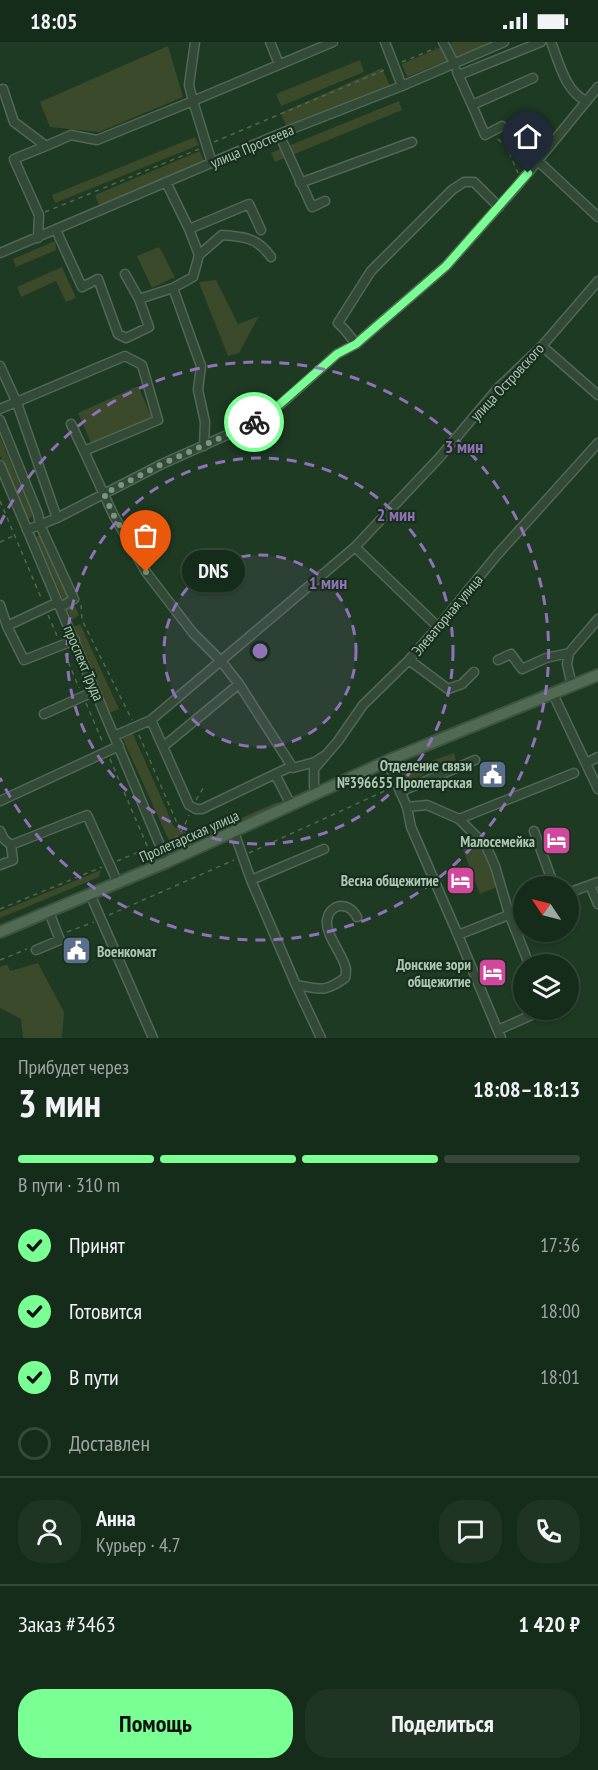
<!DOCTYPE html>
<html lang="ru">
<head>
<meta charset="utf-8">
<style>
	:root { --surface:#162c1a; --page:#1f3423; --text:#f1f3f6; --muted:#9ea7a2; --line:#354839; --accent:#79ff93 }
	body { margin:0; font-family:"PT Sans Narrow",sans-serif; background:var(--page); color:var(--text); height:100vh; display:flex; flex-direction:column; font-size:22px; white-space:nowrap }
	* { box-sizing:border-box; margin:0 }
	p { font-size:20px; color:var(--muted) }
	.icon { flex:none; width:33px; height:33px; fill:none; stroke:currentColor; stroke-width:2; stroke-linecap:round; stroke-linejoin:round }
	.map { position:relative; height:996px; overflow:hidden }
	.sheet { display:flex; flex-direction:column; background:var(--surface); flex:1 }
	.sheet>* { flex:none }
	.needle { width:39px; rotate:305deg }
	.buttons { position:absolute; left:513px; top:834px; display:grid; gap:12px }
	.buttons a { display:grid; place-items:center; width:66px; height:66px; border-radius:50%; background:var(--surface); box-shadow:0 2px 4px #0004,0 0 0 2px var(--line); font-size:30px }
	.pin { position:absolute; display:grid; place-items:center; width:51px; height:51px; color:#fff; margin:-62px -26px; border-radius:50% 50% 50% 0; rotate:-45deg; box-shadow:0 0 6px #0007 }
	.pin .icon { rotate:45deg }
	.courier { position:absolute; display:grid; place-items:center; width:60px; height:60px; margin:-30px; border:4px solid #79ff93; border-radius:50%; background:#fff; color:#222; box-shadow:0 2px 8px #0007 }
	.bubble { position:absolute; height:42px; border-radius:21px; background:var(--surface); box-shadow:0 2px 4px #0004,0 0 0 2px var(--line); font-size:20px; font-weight:700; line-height:42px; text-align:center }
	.summary em { font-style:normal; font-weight:700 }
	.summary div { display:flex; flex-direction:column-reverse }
	.summary { display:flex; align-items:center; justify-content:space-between; height:102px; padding:0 18px }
	h1 { font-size:39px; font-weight:700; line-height:45px }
	.bar { display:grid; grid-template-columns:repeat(4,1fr); gap:9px 6px; align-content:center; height:72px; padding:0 18px }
	.bar i { height:8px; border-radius:4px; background:var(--line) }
	.bar .active { background:var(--accent) }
	.bar p { grid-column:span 4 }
	.line { display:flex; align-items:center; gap:15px; padding:0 18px; border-top:2px solid var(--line) }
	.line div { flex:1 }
	.round { display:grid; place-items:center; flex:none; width:63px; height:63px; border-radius:24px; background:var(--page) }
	ol { padding:0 18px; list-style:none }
	li { display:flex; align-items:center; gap:18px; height:66px }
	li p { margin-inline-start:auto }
	li .icon { padding:6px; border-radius:50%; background:var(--accent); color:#111; stroke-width:4 }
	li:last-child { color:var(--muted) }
	li i { width:33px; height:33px; border:3px solid var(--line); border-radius:50% }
	.primary-button { display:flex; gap:12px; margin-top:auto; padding:12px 18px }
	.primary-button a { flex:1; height:69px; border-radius:24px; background:var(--accent); color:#111; font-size:24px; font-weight:700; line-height:69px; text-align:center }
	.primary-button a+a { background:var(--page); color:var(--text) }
	.status { display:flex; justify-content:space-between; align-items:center; height:42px; padding:0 30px; background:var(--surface); direction:ltr }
	.status svg { height:16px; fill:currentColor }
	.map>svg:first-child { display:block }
	.green { fill:#3c4a2c }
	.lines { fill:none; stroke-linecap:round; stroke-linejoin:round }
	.minor-casing { stroke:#506855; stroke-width:11 }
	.major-casing { stroke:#3c5340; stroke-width:14 }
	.path { stroke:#53664c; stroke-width:1.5; stroke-dasharray:4.5 4.5; stroke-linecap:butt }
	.minor { stroke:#324a36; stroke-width:8 }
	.major { stroke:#506a54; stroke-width:10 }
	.done { stroke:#7a9680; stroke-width:6; stroke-dasharray:0 10.8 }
	.route { stroke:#79ff93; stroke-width:8 }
	.ring { fill:none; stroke:#9172b9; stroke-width:3; stroke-dasharray:10 8 }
	.labels { text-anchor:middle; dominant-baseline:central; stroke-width:4.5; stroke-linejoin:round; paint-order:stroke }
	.street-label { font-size:15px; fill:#acc7b2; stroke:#182e1c }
	.poi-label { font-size:15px; font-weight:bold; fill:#acc7b2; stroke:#182e1c; text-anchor:end }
	.centre { fill:#9172b9; stroke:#182e1c; stroke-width:3 }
	.ring-label { font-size:18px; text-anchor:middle; font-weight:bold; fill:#9172b9; stroke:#182e1c; stroke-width:4.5; stroke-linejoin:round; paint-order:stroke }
</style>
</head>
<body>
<div class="status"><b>18:05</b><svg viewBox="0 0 49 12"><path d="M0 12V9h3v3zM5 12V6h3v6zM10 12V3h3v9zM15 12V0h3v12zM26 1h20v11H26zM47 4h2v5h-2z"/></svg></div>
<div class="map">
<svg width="598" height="996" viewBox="0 0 598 996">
	<rect width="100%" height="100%" fill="#1e3a23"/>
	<!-- green -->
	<path class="green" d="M453,0h39l-85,35 -5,-13z
		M168,4l15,51 -84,35 -49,-5 -10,-25z
		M360,18l4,12 -83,34 -5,-12z
		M382,26l8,18 -102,45 -7,-18z
		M399,59l3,9 -127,52 -4,-9z
		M195,95l4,8 -144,58 -3,-8z
		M200,109l4,10 -104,46 -5,-12z
		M55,199l1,9 -40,17 -3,-8z
		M159,205l16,30 -23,11 -15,-32z
		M62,225l14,31 -10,4 -10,-21 -35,16 -4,-10z
		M216,238l22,44 21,-8 -20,37 -11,3 -27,-68 -2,-6z
		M138,344l16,36 -60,28 -16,-37z
		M0,395l33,79 -6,4 -27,-65z
		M42,491l37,82 -7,5 -36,-83z
		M80,582l39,85 -10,4 -38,-85z
		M129,683l45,102 22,10 82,-35 3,5 -107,45 -55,-122z
		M454,711l2,7 -51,23 -6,-11z
		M487,798l17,44 -24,10 -17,-44z
		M101,828l-2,7 -99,41v-6z
		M38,921l26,49 -2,26h-39l-2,-19 -21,-11v-41l7,-3 3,7z"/>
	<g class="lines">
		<defs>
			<path id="minor" d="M195,0l-6,43 4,16 140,-59
				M270,0l9,22
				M385,0l17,44
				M443,0l12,23
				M551,0c8,20 14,49 35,59
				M457,30l15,33
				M459,33l82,-33
				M0,48l3,-1 11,33 32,24 -32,13 25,56 -1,23
				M502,84l-17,9 -13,-30 61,-27
				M279,92l33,73 13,-6
				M46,104l25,-11 26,5 96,-39 19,62
				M538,119l60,56
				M166,140l23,47 10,26
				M300,141l112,-41
				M189,187l60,-25 12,26
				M56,188l26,57 16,-8 20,55 8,4 23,-11 -10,-28 34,-11 20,-11 6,-22 23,-20c22,2 35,2 49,22
				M0,211l279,-119 123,-48 102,-44
				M125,232l14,25
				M173,246l28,78 -3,24 7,32 -1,24
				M356,302l-11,-14 -7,-7 33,-52 81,-81 12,-8h10l25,25
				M542,304l56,49
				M0,324l17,37 40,115
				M0,367l125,-53 17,9 16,55 -74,31 29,63 33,58 47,61 28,28 18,23 54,84 22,-6 9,-6
				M0,378l38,94 2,11 34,74 -13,8
				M71,382l13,27
				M0,423l167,397
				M27,488l30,-12 105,-54 85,-38 34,-22 56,-50 19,-10 90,-78 72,-81 80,-98
				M355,505l83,80
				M58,560l-51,24 17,34 51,-20
				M0,563l7,21
				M409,618l39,29 14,-5 12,-12
				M498,618l13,-6 11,15 24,-11 23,-5
				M572,644l-5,-22 2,-11 29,-34
				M553,652l45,95
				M44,672l51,-23
				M151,678l38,85 7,4h6l90,-43
				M114,694l37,-16 204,-173 84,-89 59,-70 44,-42 56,-65
				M164,704l75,-62
				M387,719l20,46 4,20 47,108 43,103
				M586,721l12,-6
				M275,732l16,31
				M400,750l75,-32
				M317,752l-3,-8v-17l24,-28 25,-36 46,-45 29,-33 59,-72 101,-112
				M0,759l119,-55
				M407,765l20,-2 32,14 27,27 9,20 14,48 20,50
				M459,777l115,-46
				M0,789l4,8 7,6
				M534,789l20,55
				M234,790l17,48 45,105 25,53
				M0,823l13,-5 -2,-15 76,-30 31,68
				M251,838l73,-31
				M590,843l8,19
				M568,851l30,-11
				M90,852l63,144
				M458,893l66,-26
				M36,908l24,-10 -11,-28
				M296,943c24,4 28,8 49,-7 1,-3 1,-6 1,-9 -3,-15 -21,-34 -19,-49 3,-17 22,-19 30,-3
				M498,988l45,-20"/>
			<path id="major" d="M0,890l167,-70 220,-101 211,-86"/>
		</defs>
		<!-- minor casing -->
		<use href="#minor" class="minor-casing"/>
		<!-- major casing -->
		<use href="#major" class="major-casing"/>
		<!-- path -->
		<path class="path" d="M402,20l34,-14
			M498,97l9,9 11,25
			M214,100l173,-73
			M45,170l154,-63
			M0,459l42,99
			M0,500l13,-6
			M81,563l1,15 50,100
			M48,573l10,23
			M65,612l14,34
			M86,661l17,40
			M139,693l47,109
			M110,717l38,89 2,-1
			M196,758l9,-15
			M166,800c14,-3 18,-15 23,-27
			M249,811l140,-64
			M117,819l29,-12
			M0,867l102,-42
			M109,873l125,-55
			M67,890l27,-10
			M0,918l27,-11"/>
		<!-- minor -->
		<use href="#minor" class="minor"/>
		<!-- major -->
		<use href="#major" class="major"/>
	</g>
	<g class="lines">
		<!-- done -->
		<path class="done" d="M146,530l-33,-58 -9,-20 58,-30 85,-38 7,-4"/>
		<!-- route -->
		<path class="route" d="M254,380l26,-18 57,-50 19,-10 90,-78 82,-93"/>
	</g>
	<!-- distance rings -->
	<circle cx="260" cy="609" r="96" fill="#9172b9" fill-opacity=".12"/>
	<g class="ring">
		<circle cx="260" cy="609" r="96"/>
		<circle cx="260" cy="609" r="193"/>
		<path d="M0 482A289 289 0 1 1 0 736"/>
	</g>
	<!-- icons -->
	<defs>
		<symbol id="civic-square" viewBox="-11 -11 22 22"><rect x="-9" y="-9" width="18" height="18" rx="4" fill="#5c6f8a" stroke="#182e1c"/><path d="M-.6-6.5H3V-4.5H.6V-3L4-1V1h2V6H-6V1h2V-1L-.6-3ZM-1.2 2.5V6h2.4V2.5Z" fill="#fff"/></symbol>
		<symbol id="hotel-square" viewBox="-11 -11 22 22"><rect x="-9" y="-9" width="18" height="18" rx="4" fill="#d1479c" stroke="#182e1c"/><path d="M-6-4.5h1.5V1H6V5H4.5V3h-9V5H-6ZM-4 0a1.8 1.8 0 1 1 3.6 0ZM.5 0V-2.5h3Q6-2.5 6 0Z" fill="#fff"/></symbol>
	</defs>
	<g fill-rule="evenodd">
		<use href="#civic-square" x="476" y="716" width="33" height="33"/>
		<use href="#hotel-square" x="540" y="782" width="33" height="33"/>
		<use href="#hotel-square" x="444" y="822" width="33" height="33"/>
		<use href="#civic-square" x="60" y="892" width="33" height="33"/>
		<use href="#hotel-square" x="476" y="914" width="33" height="33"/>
	</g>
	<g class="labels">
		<!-- street labels -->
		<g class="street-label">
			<text transform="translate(252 104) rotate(-23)">улица Простеева</text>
			<text transform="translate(507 340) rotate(-47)">улица Островского</text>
			<text transform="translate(447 573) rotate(-50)">Элеваторная улица</text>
			<text transform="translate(84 621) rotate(67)">проспект Труда</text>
			<text transform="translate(189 794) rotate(-24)">Пролетарская улица</text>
		</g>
		<!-- poi labels -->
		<g class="poi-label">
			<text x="472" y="723">Отделение связи<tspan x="472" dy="17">№396655 Пролетарская</tspan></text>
			<text x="535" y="799">Малосемейка</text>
			<text x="439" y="838">Весна общежитие</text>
			<text x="97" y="909" text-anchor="start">Военкомат</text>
			<text x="471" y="922">Донские зори<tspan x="471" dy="17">общежитие</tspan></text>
		</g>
	</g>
	<circle cx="260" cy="609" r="9" class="centre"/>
	<g class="ring-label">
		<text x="464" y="411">3 мин</text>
		<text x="396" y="479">2 мин</text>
		<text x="328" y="547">1 мин</text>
	</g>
</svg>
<div class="buttons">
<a><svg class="needle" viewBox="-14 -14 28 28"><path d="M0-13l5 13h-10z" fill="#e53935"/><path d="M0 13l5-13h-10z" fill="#9ea7a2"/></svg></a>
<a><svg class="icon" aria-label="layers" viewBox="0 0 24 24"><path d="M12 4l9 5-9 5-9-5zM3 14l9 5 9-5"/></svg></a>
</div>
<div class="pin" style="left:146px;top:530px;background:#ea580c"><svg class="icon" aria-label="bag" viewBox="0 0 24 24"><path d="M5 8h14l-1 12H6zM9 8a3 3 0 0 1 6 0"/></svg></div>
<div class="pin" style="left:528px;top:131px;background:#1f2937"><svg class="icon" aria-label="home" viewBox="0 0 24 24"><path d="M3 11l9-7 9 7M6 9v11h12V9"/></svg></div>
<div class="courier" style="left:254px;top:380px"><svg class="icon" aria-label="bike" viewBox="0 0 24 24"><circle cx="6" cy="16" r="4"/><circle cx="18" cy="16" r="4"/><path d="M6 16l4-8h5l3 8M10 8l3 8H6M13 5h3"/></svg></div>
<div class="bubble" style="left:182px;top:508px;width:63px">DNS</div>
</div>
<section class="sheet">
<div class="summary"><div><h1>3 мин</h1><p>Прибудет через</p></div><em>18:08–18:13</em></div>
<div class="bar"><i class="active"></i><i class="active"></i><i class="active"></i><i></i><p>В пути · 310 m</p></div>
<ol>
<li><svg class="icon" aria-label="check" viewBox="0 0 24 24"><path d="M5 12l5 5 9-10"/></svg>Принят<p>17:36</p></li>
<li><svg class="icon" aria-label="check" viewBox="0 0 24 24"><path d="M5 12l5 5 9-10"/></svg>Готовится<p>18:00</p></li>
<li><svg class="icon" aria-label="check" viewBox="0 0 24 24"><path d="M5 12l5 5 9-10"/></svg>В пути<p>18:01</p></li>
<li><i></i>Доставлен</li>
</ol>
<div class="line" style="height:108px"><a class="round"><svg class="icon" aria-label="person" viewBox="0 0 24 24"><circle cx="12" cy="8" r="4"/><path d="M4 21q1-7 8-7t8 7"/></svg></a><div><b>Анна</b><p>Курьер · 4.7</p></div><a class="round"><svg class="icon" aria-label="chat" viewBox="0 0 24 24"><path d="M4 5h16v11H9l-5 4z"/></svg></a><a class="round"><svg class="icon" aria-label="phone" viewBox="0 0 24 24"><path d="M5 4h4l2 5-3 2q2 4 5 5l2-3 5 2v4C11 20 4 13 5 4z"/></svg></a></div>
<div class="line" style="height:78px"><div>Заказ #3463</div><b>1 420 ₽</b></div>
<div class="primary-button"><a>Помощь</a><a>Поделиться</a></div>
</section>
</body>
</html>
